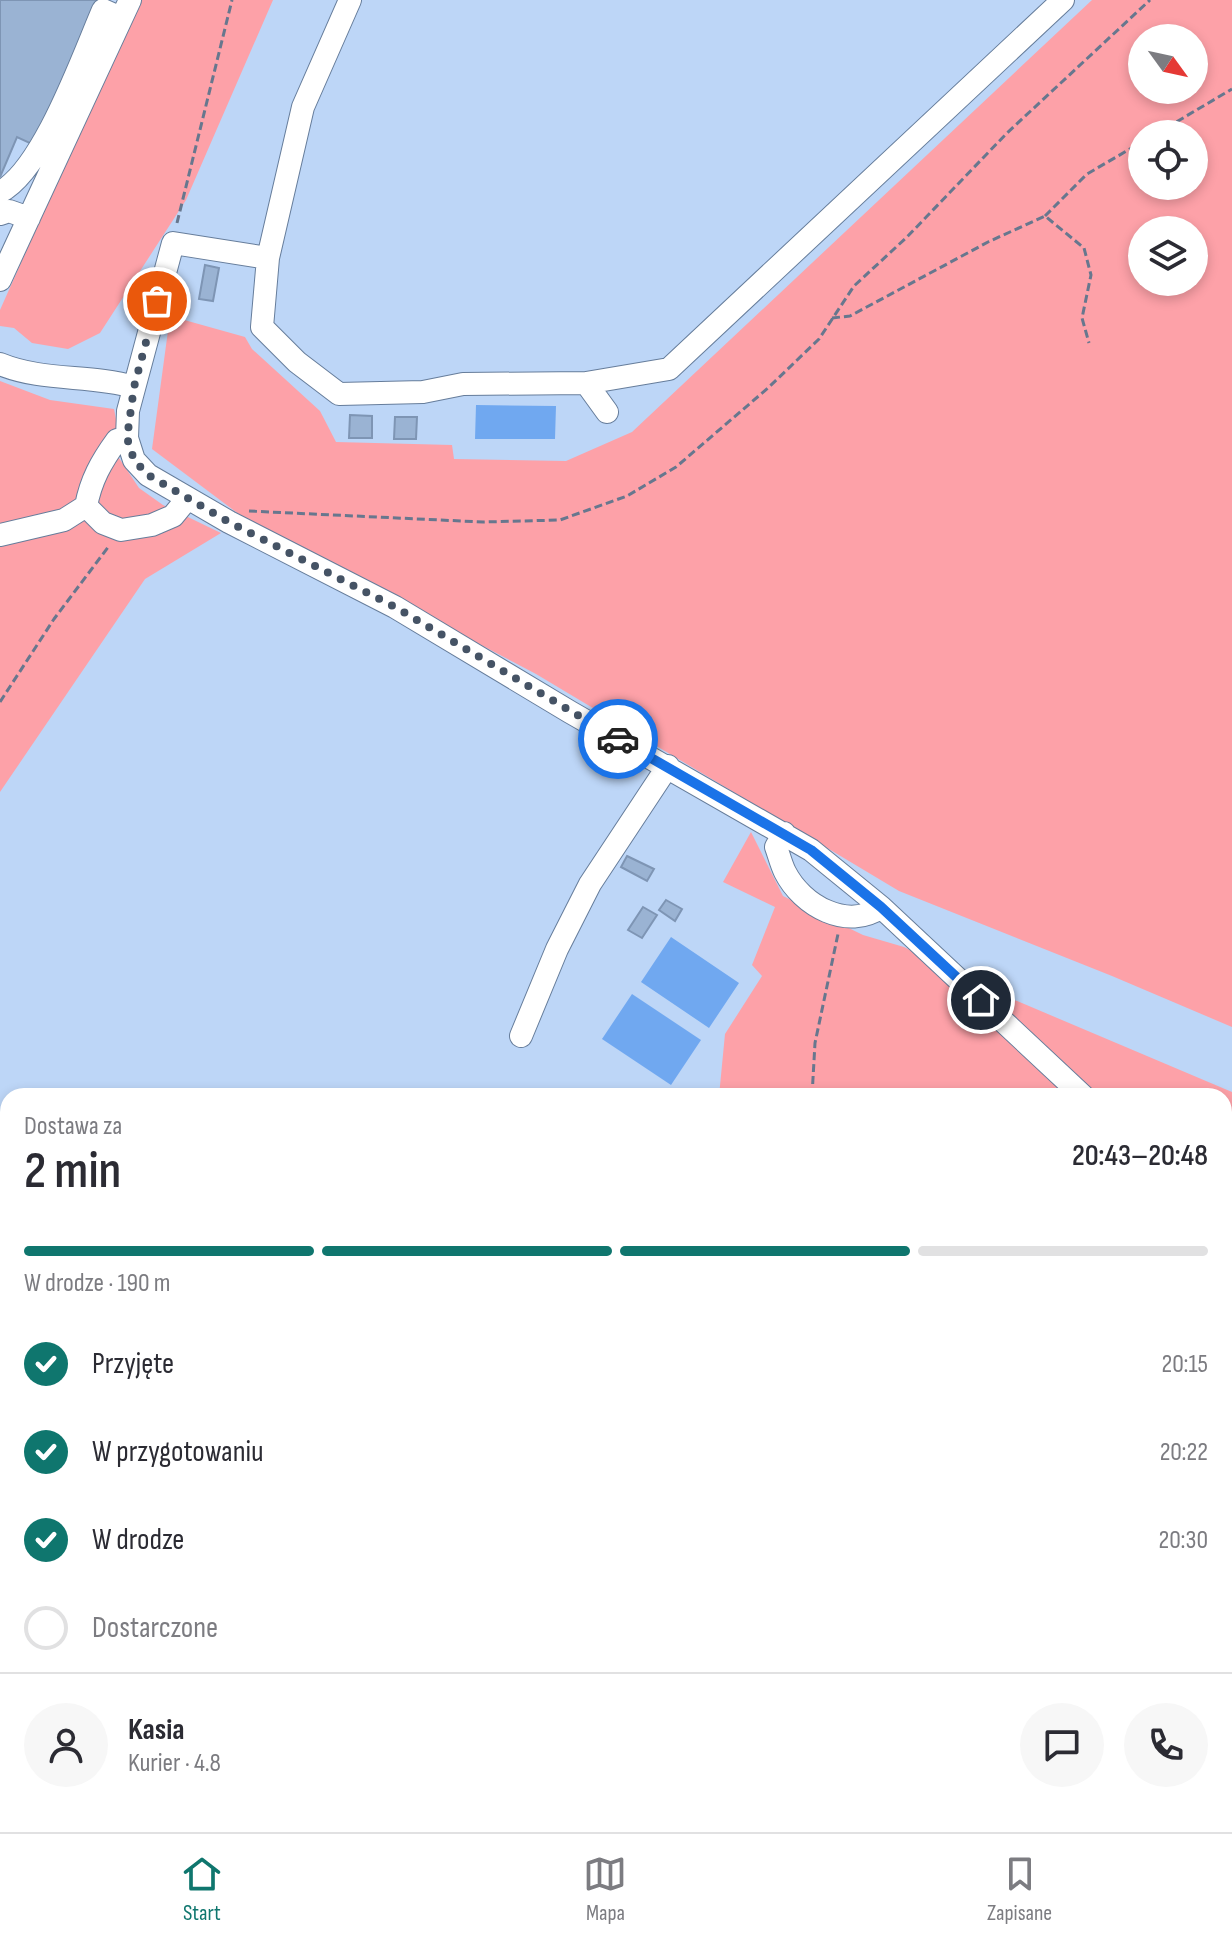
<!DOCTYPE html>
<html lang="pl">
<head>
<meta charset="utf-8">
<style>
	:root { --surface:#fff; --page:#f7f7f7; --text:#2b2b33; --muted:#7c7c81; --line:#e1e1e2; --accent:#0f766e }
	body { margin:0; font-family:"Sofia Sans Condensed",sans-serif; background:var(--page); color:var(--text); height:100vh; display:flex; flex-direction:column; font-size:30px; white-space:nowrap }
	* { box-sizing:border-box; margin:0 }
	p { font-size:26px; color:var(--muted) }
	.icon { flex:none; width:44px; height:44px; fill:none; stroke:currentColor; stroke-width:2; stroke-linecap:round; stroke-linejoin:round }
	.map { position:relative; flex:1; overflow:hidden }
	.details { position:absolute; left:0px; top:1088px; width:1232px; height:744px; display:flex; flex-direction:column; background:var(--surface); border-radius:24px 24px 0 0; box-shadow:0 4px 12px #0003 }
	.details>* { flex:none }
	.needle { width:52px; rotate:123deg }
	.fabs { position:absolute; left:1128px; top:24px; display:grid; gap:16px }
	.fabs a { display:grid; place-items:center; width:80px; height:80px; border-radius:50%; background:var(--surface); box-shadow:0 4px 12px #0003; font-size:40px }
	.pin { position:absolute; display:grid; place-items:center; width:68px; height:68px; color:#fff; margin:-34px; border:4px solid #fff; border-radius:50%; box-shadow:0 2px 8px #0007 }
	.courier { position:absolute; display:grid; place-items:center; width:80px; height:80px; margin:-40px; border:6px solid #1a73e8; border-radius:50%; background:#fff; color:#222; box-shadow:0 2px 10px #0007 }
	.summary em { font-style:normal; font-weight:600 }
	.summary div { display:flex; flex-direction:column-reverse }
	.summary { display:flex; align-items:center; justify-content:space-between; height:136px; padding:0 24px }
	h1 { font-size:52px; font-weight:600; line-height:60px }
	.bar { display:grid; grid-template-columns:repeat(4,1fr); gap:12px 8px; align-content:center; height:96px; padding:0 24px }
	.bar i { height:10px; border-radius:6px; background:var(--line) }
	.bar .current { background:var(--accent) }
	.bar p { grid-column:span 4 }
	.line { display:flex; align-items:center; gap:20px; padding:0 24px; border-top:2px solid var(--line) }
	.line div { flex:1 }
	.round { display:grid; place-items:center; flex:none; width:84px; height:84px; border-radius:42px; background:var(--page) }
	ol { padding:0 24px; list-style:none }
	li { display:flex; align-items:center; gap:24px; height:88px }
	li p { margin-inline-start:auto }
	li .icon { padding:8px; border-radius:50%; background:var(--accent); color:#fff; stroke-width:4 }
	li:last-child { color:var(--muted) }
	li i { width:44px; height:44px; border:4px solid var(--line); border-radius:50% }
	.tabs { display:flex; justify-content:space-around; align-items:center; height:112px; border-top:2px solid var(--line); background:var(--surface); font-size:22px; color:var(--muted) }
	.tabs a { display:grid; justify-items:center; gap:4px }
	.tabs .current { color:var(--accent) }
	.map>svg:first-child { display:block }
	.green { fill:#fda1a8; fill-rule:evenodd }
	.water { fill:#70a8f0 }
	.building { fill:#9ab3d3; stroke:#7e95b4; stroke-width:2 }
	.lines { fill:none; stroke-linecap:round; stroke-linejoin:round }
	.minor-casing { stroke:#667d9b; stroke-width:24 }
	.path { stroke:#67778e; stroke-width:3; stroke-dasharray:8 4; stroke-linecap:butt }
	.minor { stroke:#fff; stroke-width:22 }
	.done { stroke:#455365; stroke-width:8; stroke-dasharray:0 14.4 }
	.route { stroke:#1a73e8; stroke-width:10 }
</style>
</head>
<body>
<div class="map">
<svg width="1232" height="1832" viewBox="0 0 1232 1832">
	<rect width="100%" height="100%" fill="#bdd6f7"/>
	<!-- green -->
	<path class="green" d="M138,0h135l-87,200 -86,133 -32,16 -36,-6 -18,-15 -14,-2v-16z
		M1092,0h140v1027l-120,-51 -213,-85 -363,-217 -284,-150 -100,-75 18,-133 75,21 7,12 68,62 16,31 116,3 2,14 112,2 66,-29zM1142,38h52v52h-52zM1142,134h52v52h-52zM1142,230h52v52h-52z
		M0,381l50,19 64,9 3,15v31l22,33 24,17 58,28 -76,46 -145,213z
		M751,832l32,64 80,39 41,12 80,40 248,105v736l-8,-4v-728h-505l6,-62 37,-58 -10,-11 23,-58 -52,-25z"/>
	<!-- water -->
	<path class="water" d="M476,405l80,1 -1,33h-80z
		M671,937l68,46 -30,45 -68,-46z
		M632,994l69,46 -30,45 -69,-46z"/>
	<!-- building -->
	<path class="building" d="M0,0h99l-65,145 -17,-8 -17,40z
		M205,265l14,3 -6,33 -14,-2z
		M350,415l22,1v22h-23z
		M395,417h22l-1,22h-22z
		M627,856l27,13 -7,12 -26,-14z
		M666,900l16,9 -7,12 -16,-11z
		M643,907l14,8 -15,23 -14,-8z
		M775,1824h107l-4,8h-85z"/>
	<g class="lines">
		<defs>
			<path id="minor" d="M350,0l-47,107 -35,151 -6,69 35,35 42,32 84,-2 40,-8 123,-1 21,29
				M0,192c43,-22 83,-136 103,-182l18,8
				M0,214l9,-3 20,7
				M268,258l-95,-15 -45,168 -1,27 7,22 14,15 81,47 166,85 175,105 241,138 70,57 202,189
				M0,280l130,-280
				M0,364c44,18 89,10 134,23
				M586,383l83,-14 394,-369
				M127,438l-10,2c-16,22 -26,40 -31,66l17,17 18,7 31,-5 21,-9 14,-17
				M0,535l64,-15 22,-14
				M784,833l-8,14c3,8 5,17 9,25 17,34 63,59 96,35
				M521,1036l36,-87 33,-65 78,-118
				M1224,1229l8,8
				M1224,1799l8,2
				M957,1824v8"/>
		</defs>
		<!-- minor casing -->
		<use href="#minor" class="minor-casing"/>
		<!-- path -->
		<path class="path" d="M1156,134l76,-45
			M1045,216l42,-42 55,-32
			M177,223l55,-223
			M832,318l18,-2 138,-74 57,-26 39,32 7,27 -9,43 7,25
			M249,511l234,11 77,-2 67,-24 49,-29 92,-79 51,-49 35,-53 53,-49 100,-104 143,-133
			M0,702l54,-83 55,-73
			M812,1096l3,-53 23,-109
			M0,1510l8,4
			M692,1824l9,8"/>
		<!-- minor -->
		<use href="#minor" class="minor"/>
	</g>
	<g class="lines">
		<!-- done -->
		<path class="done" d="M157,301l-23,86 -7,51 7,22 14,15 81,47 166,85 223,132"/>
		<!-- route -->
		<path class="route" d="M618,739l193,111 70,57 100,93"/>
	</g>
</svg>
<div class="fabs">
<a><svg class="needle" viewBox="-14 -14 28 28"><path d="M0-13l5 13h-10z" fill="#e53935"/><path d="M0 13l5-13h-10z" fill="#7c7c81"/></svg></a>
<a><svg class="icon" aria-label="locate" viewBox="0 0 24 24"><circle cx="12" cy="12" r="6"/><path d="M12 2v4M12 18v4M2 12h4M18 12h4"/></svg></a>
<a><svg class="icon" aria-label="layers" viewBox="0 0 24 24"><path d="M12 4l9 5-9 5-9-5zM3 14l9 5 9-5"/></svg></a>
</div>
<div class="pin" style="left:157px;top:301px;background:#ea580c"><svg class="icon" aria-label="bag" viewBox="0 0 24 24"><path d="M5 8h14l-1 12H6zM9 8a3 3 0 0 1 6 0"/></svg></div>
<div class="pin" style="left:981px;top:1000px;background:#1f2937"><svg class="icon" aria-label="home" viewBox="0 0 24 24"><path d="M3 11l9-7 9 7M6 9v11h12V9"/></svg></div>
<div class="courier" style="left:618px;top:739px"><svg class="icon" aria-label="car" viewBox="0 0 24 24"><path d="M5 17H2v-5l4-1 3-4h7l3 4 3 1v5h-3M9 17h6M6 11h13"/><circle cx="7" cy="17" r="2"/><circle cx="17" cy="17" r="2"/></svg></div>
<section class="details">
<div class="summary"><div><h1>2 min</h1><p>Dostawa za</p></div><em>20:43–20:48</em></div>
<div class="bar"><i class="current"></i><i class="current"></i><i class="current"></i><i></i><p>W drodze · 190 m</p></div>
<ol>
<li><svg class="icon" aria-label="check" viewBox="0 0 24 24"><path d="M5 12l5 5 9-10"/></svg>Przyjęte<p>20:15</p></li>
<li><svg class="icon" aria-label="check" viewBox="0 0 24 24"><path d="M5 12l5 5 9-10"/></svg>W przygotowaniu<p>20:22</p></li>
<li><svg class="icon" aria-label="check" viewBox="0 0 24 24"><path d="M5 12l5 5 9-10"/></svg>W drodze<p>20:30</p></li>
<li><i></i>Dostarczone</li>
</ol>
<div class="line" style="height:144px"><a class="round"><svg class="icon" aria-label="person" viewBox="0 0 24 24"><circle cx="12" cy="8" r="4"/><path d="M4 21q1-7 8-7t8 7"/></svg></a><div><b>Kasia</b><p>Kurier · 4.8</p></div><a class="round"><svg class="icon" aria-label="chat" viewBox="0 0 24 24"><path d="M4 5h16v11H9l-5 4z"/></svg></a><a class="round"><svg class="icon" aria-label="phone" viewBox="0 0 24 24"><path d="M5 4h4l2 5-3 2q2 4 5 5l2-3 5 2v4C11 20 4 13 5 4z"/></svg></a></div>
</section>
</div>
<nav class="tabs">
<a class="current"><svg class="icon" aria-label="home" viewBox="0 0 24 24"><path d="M3 11l9-7 9 7M6 9v11h12V9"/></svg>Start</a>
<a><svg class="icon" aria-label="map" viewBox="0 0 24 24"><path d="M3 6l6-2 6 2 6-2v14l-6 2-6-2-6 2zM9 4v14M15 6v14"/></svg>Mapa</a>
<a><svg class="icon" aria-label="saved" viewBox="0 0 24 24"><path d="M7 4h10v16l-5-4-5 4z"/></svg>Zapisane</a>
</nav>
</body>
</html>
